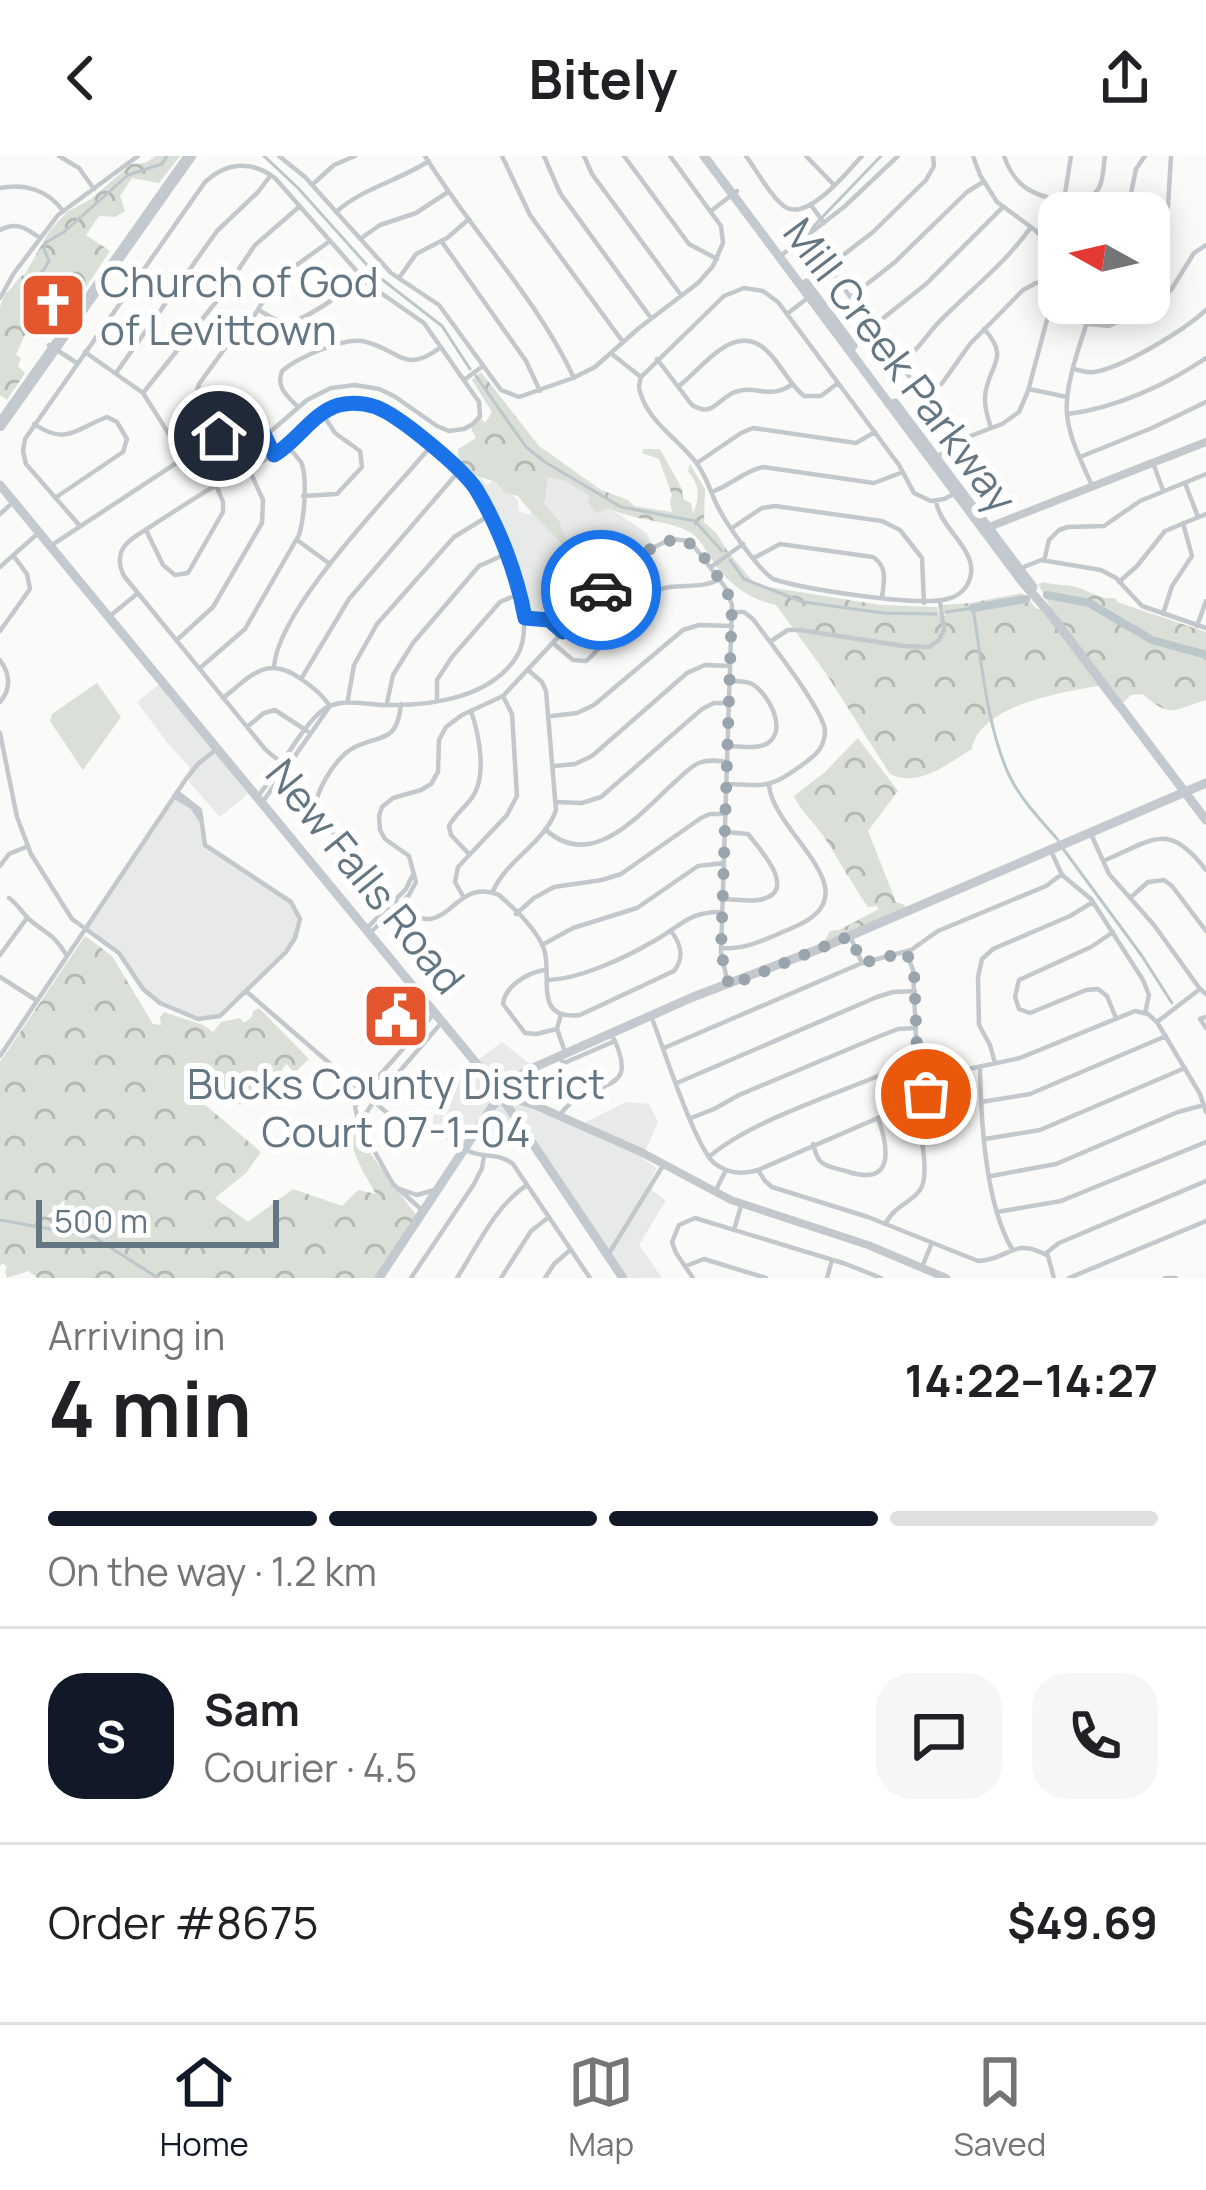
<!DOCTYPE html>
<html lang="en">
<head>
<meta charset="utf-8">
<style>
	:root { --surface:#fff; --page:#f6f6f6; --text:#202124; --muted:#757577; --line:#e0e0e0; --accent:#111827 }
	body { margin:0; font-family:Manrope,sans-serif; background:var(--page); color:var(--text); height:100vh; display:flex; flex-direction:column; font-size:45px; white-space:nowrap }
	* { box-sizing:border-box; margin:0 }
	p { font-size:39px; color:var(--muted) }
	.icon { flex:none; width:66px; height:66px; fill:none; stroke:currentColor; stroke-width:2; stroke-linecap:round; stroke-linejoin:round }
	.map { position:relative; height:1122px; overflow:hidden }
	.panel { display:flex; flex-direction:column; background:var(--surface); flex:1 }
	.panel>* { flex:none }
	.needle { width:78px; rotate:278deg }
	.tools { position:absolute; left:1038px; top:36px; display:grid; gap:24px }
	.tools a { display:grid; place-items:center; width:132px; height:132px; border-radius:24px; background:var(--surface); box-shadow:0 6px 30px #0003; font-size:60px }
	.scale { position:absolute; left:36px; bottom:30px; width:243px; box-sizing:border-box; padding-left:12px; border:6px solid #657683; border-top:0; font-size:33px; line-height:42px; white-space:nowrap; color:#657683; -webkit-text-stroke:9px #fff; paint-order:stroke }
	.pin { position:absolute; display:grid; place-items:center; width:102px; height:102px; color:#fff; margin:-51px; border:6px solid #fff; border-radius:50%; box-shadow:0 3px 12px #0007 }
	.courier { position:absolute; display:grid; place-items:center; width:120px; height:120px; margin:-60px; border:9px solid #1a73e8; border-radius:50%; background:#fff; color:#222; box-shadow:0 3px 15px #0007 }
	.summary em { font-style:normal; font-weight:700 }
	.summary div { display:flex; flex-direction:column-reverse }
	.summary { display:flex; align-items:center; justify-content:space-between; height:204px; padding:0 48px }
	h1 { font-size:78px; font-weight:700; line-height:90px }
	.bar { display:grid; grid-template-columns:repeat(4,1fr); gap:18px 12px; align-content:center; height:144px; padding:0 48px }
	.bar i { height:15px; border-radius:9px; background:var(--line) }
	.bar .current { background:var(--accent) }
	.bar p { grid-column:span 4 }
	.line { display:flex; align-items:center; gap:30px; padding:0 48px; border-top:3px solid var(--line) }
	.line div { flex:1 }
	.round { display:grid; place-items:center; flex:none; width:126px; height:126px; border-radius:36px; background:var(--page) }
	header { display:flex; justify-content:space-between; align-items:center; height:156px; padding:0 48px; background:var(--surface); font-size:54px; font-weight:700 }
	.tab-bar { display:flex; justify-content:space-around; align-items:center; height:168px; border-top:3px solid var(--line); background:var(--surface); font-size:33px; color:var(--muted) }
	.tab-bar a { display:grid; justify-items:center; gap:6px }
	.tab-bar .current { color:var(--accent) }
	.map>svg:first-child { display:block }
	.built { fill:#e8e9e9 }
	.grass { fill:#dadfd7 }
	.forest { fill:url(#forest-crowns) }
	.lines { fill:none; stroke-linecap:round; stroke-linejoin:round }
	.stream { stroke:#bbc7cb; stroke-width:3 }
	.river { stroke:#bbc7cb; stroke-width:8 }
	.minor { stroke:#c3c8cc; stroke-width:4.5 }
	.tertiary { stroke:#c3c8cc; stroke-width:8 }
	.secondary { stroke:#c3c9ce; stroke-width:9 }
	.primary { stroke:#c3c9ce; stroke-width:12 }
	.done { stroke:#99a4ac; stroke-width:12; stroke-dasharray:0 21.6 }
	.route { stroke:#1a73e8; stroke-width:15 }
	.labels { text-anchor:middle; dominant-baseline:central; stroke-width:12; stroke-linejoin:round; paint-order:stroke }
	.poi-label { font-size:42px; fill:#657683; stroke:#fff; text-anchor:start }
	.street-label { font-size:42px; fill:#657683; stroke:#fff }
</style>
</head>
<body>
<header><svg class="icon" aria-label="back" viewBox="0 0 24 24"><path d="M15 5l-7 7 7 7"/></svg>Bitely<svg class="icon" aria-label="share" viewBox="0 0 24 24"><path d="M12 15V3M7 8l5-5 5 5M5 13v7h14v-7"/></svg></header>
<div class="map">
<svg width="1206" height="1122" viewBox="0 0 1206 1122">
	<defs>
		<pattern id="forest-crowns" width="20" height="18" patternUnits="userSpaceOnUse" patternTransform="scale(3)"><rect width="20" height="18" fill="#dadfd7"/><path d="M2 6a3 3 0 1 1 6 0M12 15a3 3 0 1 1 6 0" fill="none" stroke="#b4b9b4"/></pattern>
	</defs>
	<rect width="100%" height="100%" fill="#fafaf8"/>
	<!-- built -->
	<path class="built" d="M548,312l99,65 4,11 -24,14 -62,68 -3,1 -17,-11 -19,-2 -25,-80 -26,-49 5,-8 7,9 5,-5 4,1 22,18 1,11 10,4z
		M161,527l87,111 -28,23 -31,-35v-16l-21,-22 -31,-42z
		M177,636l23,18 5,35 86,57 9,17 -10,28 -65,66 -20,7 -50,-20 -15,-15 -17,-27 -39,-28z
		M502,886l27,21 5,9 5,39 37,16 50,-25 23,2 9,18 -16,36 15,10 -10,19 19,13 -27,45 23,33h-34l-97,-144 -49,-1 -9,-5 -16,24 -24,-29v-6l24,-35 -3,-4z"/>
	<!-- grass -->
	<path class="grass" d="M97,527l24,34 -38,53 -33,-49 2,-7z"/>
	<!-- forest -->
	<path class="forest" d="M156,0h24l-21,27 -27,-5 -12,18 5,15 -10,6 -16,-1 -13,19 24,16 -28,42 -18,-18 -11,10 5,5c-22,15 -31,41 -42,65l5,3 -3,8 7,7 -18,27 -7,-5v-88l5,-14c9,-4 10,-14 20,-19l25,-44 17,-18 24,-13 40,-35 14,-1z
		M481,216l58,74 62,44 27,10 6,6 38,6 -2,-11 2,-6 -13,-36 -17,-6 1,-4h17l22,40 1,10 8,4 2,11c7,-19 7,-28 -5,-43l2,-7 15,25 -1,33 13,12 11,18 28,33 124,20 57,2 3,10 5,-1 -2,-11 27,-2 52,-10 15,16 14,-1 -13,-24 6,-2c12,4 22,2 32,5 15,4 24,13 39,11l2,4 89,30v68c-33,10 -36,19 -63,-6l-12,1 -15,14 -18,-23c-37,6 -119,20 -126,63 -25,15 -53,39 -82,25l-65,-102 -49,-67c-25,-5 -48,-21 -62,-42 -7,-10 -13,-24 -23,-30 -20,-13 -57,-12 -83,-25l-11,5 -9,-10 2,-7 -24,-15 -18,-4 -4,27 15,17 10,26 -2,3c-16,-20 -34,-34 -49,-54l-13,-3 -9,-11 -23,-7 -14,-12 -1,-14 18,-11 -5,-9 9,-12 5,6 7,-11 -20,-32z
		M858,582l40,53 -30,40 28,71 9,3 -1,5 -76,32 -3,-2 5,-9 9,-1 40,-21 -2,-3 -9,1c-16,-23 -29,-47 -44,-70 -9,-14 -23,-25 -30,-41l31,-24z
		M85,780l27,20 41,68 8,1 -1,-8 4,-5 39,13 10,7 8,-10 19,-4 4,5 8,-6 1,-6 6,-3 50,51 -15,14 -7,-9 -5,5 2,5 -15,11 -8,-2 -21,22 -15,-16 -21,15 57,48 -15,21 -31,25 33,24 45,-33 49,17 16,-16 18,4 -14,-24 -13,-31 7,-5 60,81 -42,63h-336l-10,-7 -21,7 -2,-6 2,-5 -4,-4 -3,3v-204z"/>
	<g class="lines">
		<!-- stream -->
		<path class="stream" d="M264,0l34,32 77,86 67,52 28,43
			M810,74l71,-74
			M28,124l15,-9 6,-10 -5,-12 1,-6 19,-11 64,-57 34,-11 5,-8
			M476,220l50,71 19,15 76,45 74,14 27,30
			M730,404l14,19 59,23 81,11 52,1
			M946,456l27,-4c9,54 13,114 35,165 12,26 32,46 50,67
			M1064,694l78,106 30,47
			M0,1064l94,17 64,41"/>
		<!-- river -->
		<path class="river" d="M1047,439l42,8 63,37 54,15
			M973,452l53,-9"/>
		<!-- minor -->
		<path class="minor" d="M59,0l20,12 15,21
			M279,0l26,21 86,96 48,32 62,85 18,7 54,-19 22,-11 44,-39 59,-45 15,-17 10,-23 -2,-17 -51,-70
			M425,0c47,76 111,141 149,222
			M502,0l28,59 93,127
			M544,0l16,37 91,125
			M584,0l8,18 89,121
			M624,0l65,88 28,15
			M746,0c9,12 28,46 41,52 23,11 61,-37 75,-52
			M806,0l28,29
			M1004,0c4,12 12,25 22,32 17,11 51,19 68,6 10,-8 9,-27 11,-38
			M312,29l22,-20 21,-9
			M0,32c25,-5 48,2 63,23
			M1064,44l7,-44
			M811,49l13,18
			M711,55l26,-20
			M336,56c27,-24 62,-31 93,-51
			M1127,57l9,-44 9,-13
			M0,74c16,-9 26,-2 40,8
			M806,81l151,204
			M360,83l20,-14 36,-12 32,-21
			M442,86l84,119 14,30
			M1149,95l19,-45 3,-50
			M779,101l65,-50 54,-51
			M829,110l44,-34 53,-52 8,-14 -1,-10
			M399,122l17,-24 31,-16 22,-19
			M852,140l43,-34 72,-70 16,-10
			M0,142l14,-25 44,-58 80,-59
			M259,154c7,4 18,13 27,13 15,0 64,-34 77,-46
			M787,158l22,-17
			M1089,168l20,2 51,-26 11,-10 23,-37 12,-8
			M872,171l54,-43 77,-77
			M984,173c28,30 3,37 1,68 -1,10 3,21 6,31
			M49,189l28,18
			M85,196l58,41 41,65
			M613,199l28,22
			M657,203l35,46c21,13 25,-6 43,-13 23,-8 32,9 58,-8
			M900,208c16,-11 25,-27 38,-41 31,-32 68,-60 93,-96
			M1074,213c8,2 12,4 20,3 28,-4 91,-42 112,-62
			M116,217l101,-142 41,-39 13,-17
			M464,224l19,-14
			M679,230c23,-17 56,-67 88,-35 14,13 22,33 37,45h17l17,-13
			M1029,233l38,8
			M143,237l77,-96 35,-52 45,-39
			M926,243l17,-17 27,-38 53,-54 13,-7 17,-2
			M297,250c-11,-11 -21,-19 -15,-35 15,-13 60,-33 80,-30 37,7 41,35 79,6
			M1068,258c48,-6 98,-29 138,-56
			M34,268c33,22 41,5 73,-7l10,5 10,17 -4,13 -68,46
			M264,278l10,21
			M216,281l-19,-29 -2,-11 4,-13 29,-40 21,-20 28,-45 53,-38
			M1080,301l72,-29 54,-26
			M936,302l24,-18 42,-16 17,-12 9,-21 24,-90v-39l-5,-19 -12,-13 -38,-28 -17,-27 -7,-19
			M697,307l44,-30 12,-5 103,15 19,-11
			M1153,307l10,27
			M1185,327l13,34
			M1092,330c-9,-22 -23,-47 -25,-72 -3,-32 17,-79 26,-111
			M714,335c17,-6 32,-21 49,-24l111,16 29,-11
			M303,340l34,-2 25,-27 -2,-16 -25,-18 -13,-20
			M936,345c4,27 39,47 35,73 -2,13 -11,22 -24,25 -29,8 -144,-10 -174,-20 -16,-11 -49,-58 -57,-76 -7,-15 -10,-28 -21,-42 -17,-22 -44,-37 -54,-66 -3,-8 -2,-10 0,-18l83,-81 20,-8 19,3 15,11 29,39 92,124 15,28 17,8 13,-2 12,-6
			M0,358l9,-8
			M732,372l30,-20 13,-2 107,15 18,9 22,28 2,45
			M146,374l17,35 12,10 13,-2 35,-61v-10l-7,-17
			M297,384l33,24
			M52,389l164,-108 54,-5 37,-32 24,-12 24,-3 24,4 15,7 43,30 12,5 15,-2 9,-5 7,-8 -1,-14 -55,-79 -56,-39 -93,-106c-24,-18 -49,-16 -70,4l-180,257 -2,12 3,13 54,62
			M754,402l26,-14 93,13c15,10 11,24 9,40
			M1044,405l5,-21 10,-10 9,-3 36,-1 36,-25 66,-27
			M0,411l36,-32
			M711,411l32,-23
			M1019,413l22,-9 60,10 15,8 26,28 64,22
			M1119,426l18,-16 28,-35 41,-17
			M1163,458l9,-28 20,-30 -9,-33
			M110,460l28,-23
			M525,462l24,2 14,11
			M1197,470l9,-25
			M0,475l30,-42 -3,-15 -14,-19
			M178,483l35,-32 49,-84 1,-23 -15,-33
			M771,485l17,-11h12l103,16 26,1 10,-7 5,-10 -4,-29
			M554,488l19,16 13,1c24,-20 41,-53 68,-69 21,-11 45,-1 66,-13
			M0,504c10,14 12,28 0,42
			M274,511c4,-59 117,-173 157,-221
			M200,512l45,-39 54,-94c5,-16 9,-57 2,-73 -3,-4 -10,-12 -14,-16
			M301,523l48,-80 110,-128
			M223,542c28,-22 44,-44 78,-19 12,8 21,15 29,27
			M348,543l6,-34 23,-41 77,-87 36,-22
			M437,544v-20l15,-23 48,-55 19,-8
			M387,547l6,-28 20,-32 66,-77 27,-12
			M552,560l25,-3 17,-8 89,-75 16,-5 33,1
			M247,571l17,-14 11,-3 32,21
			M0,577l17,84 14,37 41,65 47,34 24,36 17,14 38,16 22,-3 66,-64 9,-14 5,-19 -9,-17 -86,-57 -5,-35 -23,-18
			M728,590c12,0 29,4 40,-3 20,-14 0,-50 -16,-59 -6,-3 -14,-3 -20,-3
			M555,610l20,-2 17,-8 95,-83 18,-8 25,1
			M726,628c42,2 46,4 80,-22 11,-8 19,-16 19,-31 -1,-21 -57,-91 -72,-112l-9,-7h-12
			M174,640l18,11 9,13
			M258,640c18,-21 46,-73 66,-87 19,-12 42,-4 62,-4 45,1 105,-7 131,-49 24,-40 -20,-135 -43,-170 -15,-21 -67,-64 -90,-76 -11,-6 -23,-8 -36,-7 -26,3 -40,24 -58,41 -17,15 -43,23 -63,35 -27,15 -52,32 -77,48 -9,6 -23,13 -28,23 -4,9 -2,18 2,26l141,173c7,7 15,12 23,18
			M264,644l66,-94
			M556,646l26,1 19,-6 101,-88 12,-6h15
			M545,673c48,45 97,-18 132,-49 7,-6 14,-14 22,-17 9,-4 19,-2 28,-1
			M1091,678l18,40 45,51 46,64 6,5
			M1052,697l10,22 29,24 52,81 6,15 -4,18
			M469,698l-18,-19 -2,-9c6,-12 17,-19 24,-30 14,-21 6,-62 -2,-85
			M1103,705c50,-20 64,-42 103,9
			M0,710l9,-12 17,-7
			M493,735c14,-32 52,-48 63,-81l-10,-119 -4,-9 -14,-12
			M463,740l-8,-14 3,-15 49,-52 10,-19 -5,-82 -9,-18
			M9,742c9,6 13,15 21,22 19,16 22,12 37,36
			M1130,742l18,-16 16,-2 8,6 34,45
			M723,743c12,0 28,4 40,0 35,-9 -4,-51 -15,-65l-22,-2
			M395,744c52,54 55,-26 104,-5 15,13 38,35 45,54 9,26 -12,72 36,66l94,-44c11,-14 7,-27 -3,-40
			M392,756l-70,-94 -6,-16c4,-18 22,-47 39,-55 29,-13 42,-5 46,-43
			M516,758l18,-16 20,-11 48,-7 19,-6 80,-56 9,-4h15
			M366,773l40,-40 6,-13
			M1113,776l-22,15 -72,33 -4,17 4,12 11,4 56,-23 12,-1 9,7 9,22
			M370,777l39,-38 7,-13 -7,-26 -24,-17 -5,-9 -1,-14 3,-9 11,-9 28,-8 10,-6 7,-12 1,-32 7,-13 16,-12 41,-19 129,-138 39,-19 19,2 35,46 7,18 -11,347 6,28
			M850,780l12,27
			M542,789l31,-17 64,-20 61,-42 26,-3
			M721,792c26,2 47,-10 71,-20 85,-34 -17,-92 -23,-142
			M907,798l6,16 5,109 8,15
			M0,799l27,-37
			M544,814c-17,3 -39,16 -41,34l22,29 11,1 21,-5
			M0,821l36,23
			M547,824c33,-1 78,-22 107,-39 27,-15 35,-30 68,-29
			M247,836l146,126
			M561,858l-4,15 8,23
			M651,860c12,30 43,129 63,147 14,11 28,12 44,7l150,-65 51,-34 61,-13 115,-47 13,3 9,8 43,72 6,18
			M1206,861l-6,2 6,9
			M1157,866l43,-33
			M664,892l198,-85 49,-13 27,-19 108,-45 16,-12
			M0,900l186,-277 12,-15 20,-16
			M561,904l3,3 51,-22
			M995,907l-5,-18 -11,-20 -1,-48 4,-18 11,-10 77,-33 23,-14
			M980,911c1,53 5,136 32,182
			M677,927l200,-86 16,-5 22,-1
			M981,946l49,-8 136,-58
			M560,959c28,-41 86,-14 51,-82
			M691,962l23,-9 25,-14 141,-59 18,-7 18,-1
			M359,968l15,-23 68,-79
			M985,983l55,-9 145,-62
			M813,988c2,6 3,13 8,18 7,6 19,7 28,10 45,14 40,-23 29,-54
			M468,995c15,7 32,2 45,13l77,114
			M710,1000c43,-37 136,-65 190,-89l17,-2
			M758,1014l7,11 7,6 96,30 110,44c31,-1 35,-25 70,-5l6,22
			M991,1020l65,-12 122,-52 26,-7
			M400,1033l17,6 17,-5
			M715,1036l11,-22
			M423,1055l-30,-27 -34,-60 -4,-17 9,-14 68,-77
			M997,1056l64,-11 145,-59
			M885,1068c11,-20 25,-20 35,-34 11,-15 -1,-70 -8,-86
			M734,1074l7,-24
			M1045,1098l14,-11 147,-62
			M608,1099l56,-91
			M686,1110l18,-7 62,19
			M922,1111l9,-22
			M411,1122l63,-94 8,-16 2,-12
			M457,1122c20,-31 38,-72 70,-93
			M501,1122l30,-47 18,-14
			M545,1122l9,-14 15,-13
			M693,1122l-17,-25 -4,-11 7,-17 16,-7 151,46 35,14
			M827,1122l5,-18
			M1069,1122l137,-57
			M1165,1122h11"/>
		<!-- tertiary -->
		<path class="tertiary" d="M984,373l222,-87
			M501,939l36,11 104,46 90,48 137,45 78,33"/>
		<!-- secondary -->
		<path class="secondary" d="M704,0l319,427 25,28 158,209
			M806,127l47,63
			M895,247l138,184
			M0,329l490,595 133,198
			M379,1122l113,-171 20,-24 14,-12 167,-74 126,-48 387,-166"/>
		<!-- primary -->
		<path class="primary" d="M0,269l190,-269"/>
	</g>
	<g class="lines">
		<!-- done -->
		<path class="done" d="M601,434l31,-33 44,-19 20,8 29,41 7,17 -11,348 8,34 121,-50 12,27 44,-11 8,18 4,109 8,15"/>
		<!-- route -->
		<path class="route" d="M219,280l45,-2 10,21c24,-14 38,-42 65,-50 12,-3 25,-2 37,2 24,9 86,61 100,82 23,38 41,85 49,129l24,2 14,12 38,-42"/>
	</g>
	<!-- icons -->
	<defs>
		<symbol id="church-square" viewBox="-11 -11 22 22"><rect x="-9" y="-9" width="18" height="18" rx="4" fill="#e4572e" stroke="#fff"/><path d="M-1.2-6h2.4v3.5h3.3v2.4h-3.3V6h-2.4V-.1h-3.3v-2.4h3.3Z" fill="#fff"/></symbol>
		<symbol id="civic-square" viewBox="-11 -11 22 22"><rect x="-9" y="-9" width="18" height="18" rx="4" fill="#e4572e" stroke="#fff"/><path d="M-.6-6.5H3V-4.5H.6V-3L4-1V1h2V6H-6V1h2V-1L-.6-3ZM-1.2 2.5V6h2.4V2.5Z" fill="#fff"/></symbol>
	</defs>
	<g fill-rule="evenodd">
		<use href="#church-square" x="15" y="111" width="76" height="76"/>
		<use href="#civic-square" x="358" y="822" width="76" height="76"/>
	</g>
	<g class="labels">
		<!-- poi labels -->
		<g class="poi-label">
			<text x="100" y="125">Church of God<tspan x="100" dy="48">of Levittown</tspan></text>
			<text x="396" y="927" text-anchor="middle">Bucks County District<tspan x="396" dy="48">Court 07-1-04</tspan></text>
		</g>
		<!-- street labels -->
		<g class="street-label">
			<text transform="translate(901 209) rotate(53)">Mill Creek Parkway</text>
			<text transform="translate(366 720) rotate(51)">New Falls Road</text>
		</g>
	</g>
</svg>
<div class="tools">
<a><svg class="needle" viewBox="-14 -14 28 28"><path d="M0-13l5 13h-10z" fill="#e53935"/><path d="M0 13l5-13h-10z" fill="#757577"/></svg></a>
</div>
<div class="scale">500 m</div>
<div class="pin" style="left:926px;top:938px;background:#ea580c"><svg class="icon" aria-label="bag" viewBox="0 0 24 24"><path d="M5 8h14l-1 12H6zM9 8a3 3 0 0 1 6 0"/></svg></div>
<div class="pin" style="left:219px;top:280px;background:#1f2937"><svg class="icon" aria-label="home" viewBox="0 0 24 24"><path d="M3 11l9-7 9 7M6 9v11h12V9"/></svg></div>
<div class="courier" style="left:601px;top:434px"><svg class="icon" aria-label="car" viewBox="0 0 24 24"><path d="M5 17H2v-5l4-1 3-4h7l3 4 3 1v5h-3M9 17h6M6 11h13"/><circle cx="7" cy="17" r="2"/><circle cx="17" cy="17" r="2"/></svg></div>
</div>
<section class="panel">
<div class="summary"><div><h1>4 min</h1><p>Arriving in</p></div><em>14:22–14:27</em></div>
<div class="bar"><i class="current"></i><i class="current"></i><i class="current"></i><i></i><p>On the way · 1.2 km</p></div>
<div class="line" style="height:216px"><b class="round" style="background:var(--accent);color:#fff">S</b><div><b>Sam</b><p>Courier · 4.5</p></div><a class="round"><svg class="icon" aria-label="chat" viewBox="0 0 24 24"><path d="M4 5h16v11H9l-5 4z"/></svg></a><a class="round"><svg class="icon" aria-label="phone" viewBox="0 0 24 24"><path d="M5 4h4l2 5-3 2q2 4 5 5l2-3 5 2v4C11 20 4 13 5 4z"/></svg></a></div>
<div class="line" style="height:156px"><div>Order #8675</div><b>$49.69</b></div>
</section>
<nav class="tab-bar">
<a class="current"><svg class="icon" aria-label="home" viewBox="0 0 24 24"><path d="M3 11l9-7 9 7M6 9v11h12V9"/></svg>Home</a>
<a><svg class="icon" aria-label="map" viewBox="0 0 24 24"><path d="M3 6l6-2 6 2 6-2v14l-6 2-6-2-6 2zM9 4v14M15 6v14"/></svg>Map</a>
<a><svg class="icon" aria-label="saved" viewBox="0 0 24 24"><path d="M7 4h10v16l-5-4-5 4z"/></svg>Saved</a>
</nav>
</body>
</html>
